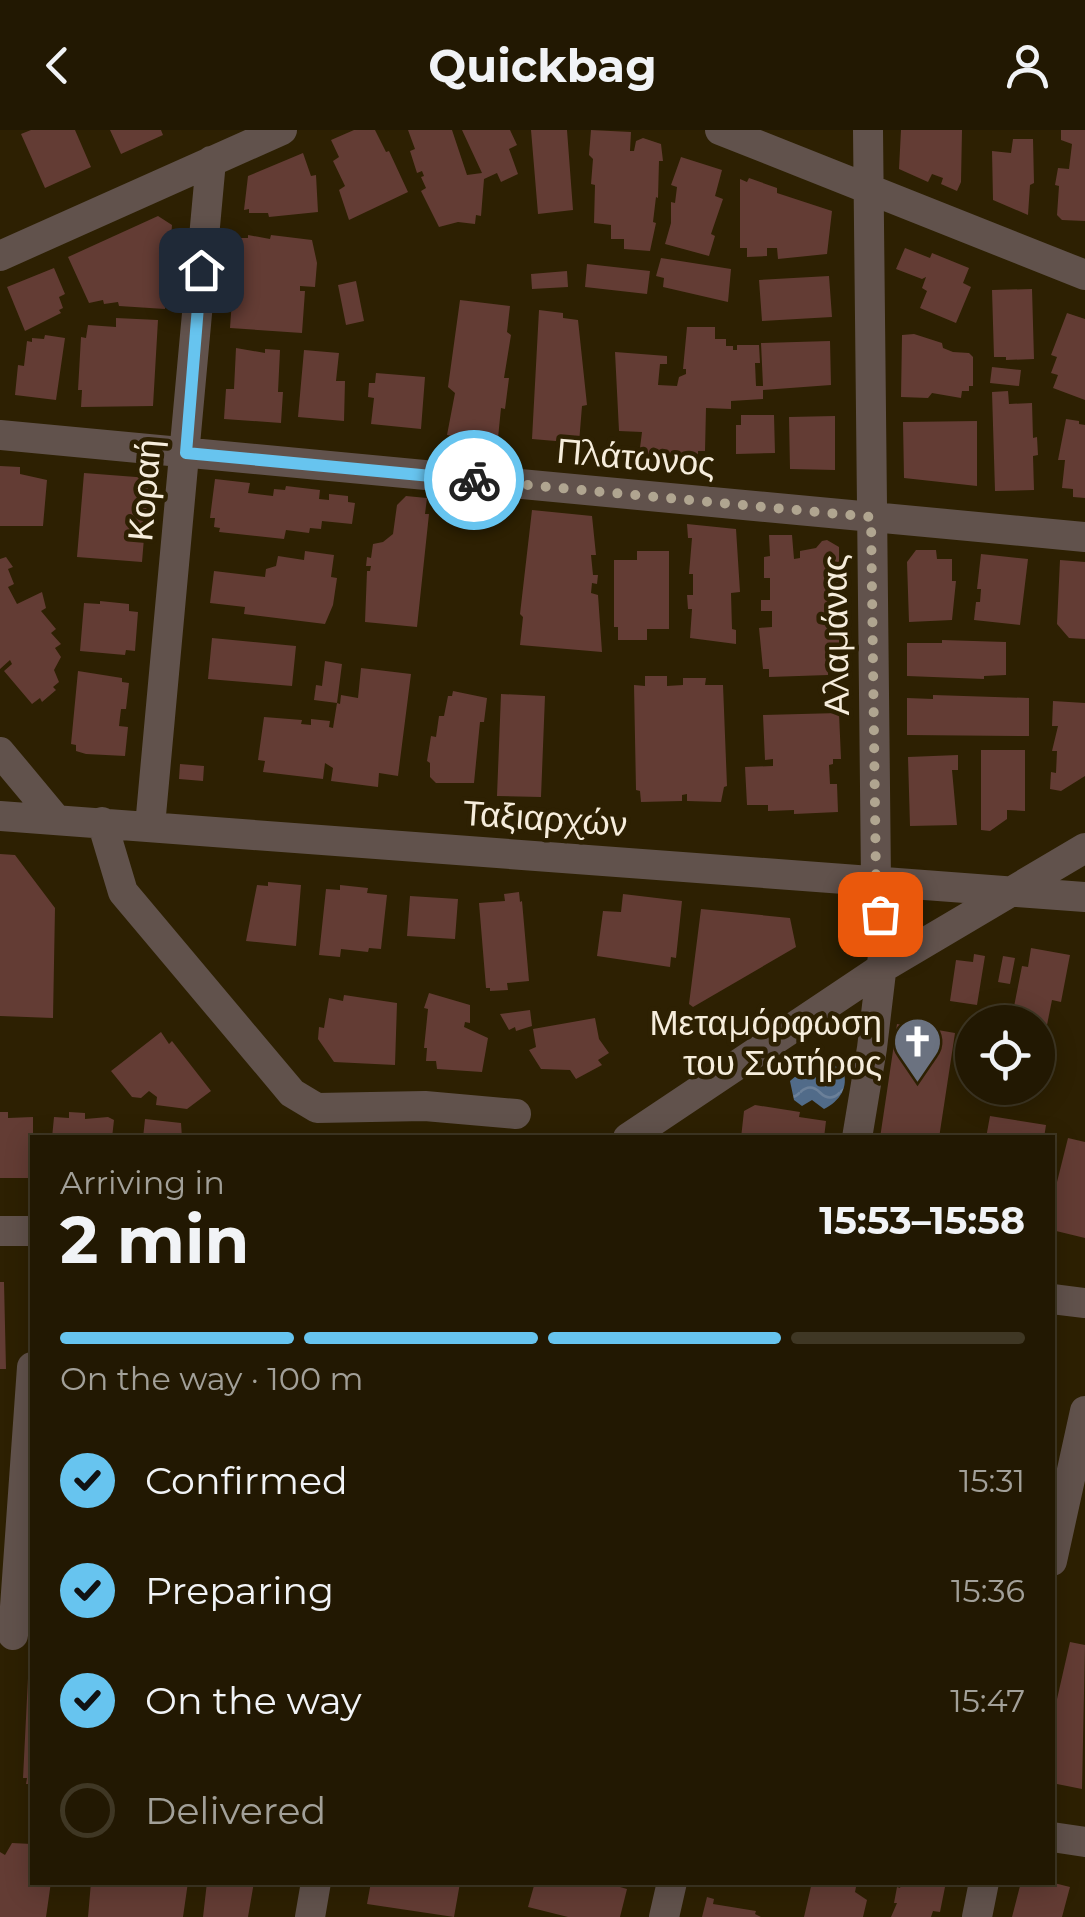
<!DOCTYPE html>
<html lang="en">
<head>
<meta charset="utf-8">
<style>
	:root { --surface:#221802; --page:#2e2511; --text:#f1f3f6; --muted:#a2a099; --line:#3f3724; --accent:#67c4ef }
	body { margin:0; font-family:Montserrat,sans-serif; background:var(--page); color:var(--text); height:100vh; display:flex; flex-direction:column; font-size:38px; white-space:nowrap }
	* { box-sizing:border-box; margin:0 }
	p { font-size:32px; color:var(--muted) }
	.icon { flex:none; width:55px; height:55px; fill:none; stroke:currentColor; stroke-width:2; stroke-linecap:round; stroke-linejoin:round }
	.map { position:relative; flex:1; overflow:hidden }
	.panel { position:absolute; left:30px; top:1005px; width:1025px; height:750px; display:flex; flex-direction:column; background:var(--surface); border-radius:0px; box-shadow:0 5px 25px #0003,0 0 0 2px var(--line) }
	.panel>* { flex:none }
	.fabs { position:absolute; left:955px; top:875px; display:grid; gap:20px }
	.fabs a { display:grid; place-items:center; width:100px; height:100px; border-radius:50%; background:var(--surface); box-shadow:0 5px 25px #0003,0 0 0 2px var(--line); font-size:50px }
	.pin { position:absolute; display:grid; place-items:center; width:85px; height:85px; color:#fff; margin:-42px; border-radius:20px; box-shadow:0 5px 15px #0006 }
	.courier { position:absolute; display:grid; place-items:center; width:100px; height:100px; margin:-50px; border:8px solid #67c4ef; border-radius:50%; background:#fff; color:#222; box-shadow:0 2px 12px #0007 }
	.headline em { font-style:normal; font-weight:700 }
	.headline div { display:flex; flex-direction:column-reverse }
	.headline { display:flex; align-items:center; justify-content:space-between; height:170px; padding:0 30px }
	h1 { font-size:65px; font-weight:700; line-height:75px }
	.bar { display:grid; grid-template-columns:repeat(4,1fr); gap:15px 10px; align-content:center; height:120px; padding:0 30px }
	.bar i { height:12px; border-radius:8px; background:var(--line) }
	.bar .selected { background:var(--accent) }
	.bar p { grid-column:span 4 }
	ol { padding:0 30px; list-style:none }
	li { display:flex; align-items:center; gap:30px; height:110px }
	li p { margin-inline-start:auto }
	li .icon { padding:10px; border-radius:50%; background:var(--accent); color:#111; stroke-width:4 }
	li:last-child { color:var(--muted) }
	li i { width:55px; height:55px; border:5px solid var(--line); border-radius:50% }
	header { display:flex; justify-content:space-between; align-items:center; height:130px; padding:0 30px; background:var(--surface); font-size:45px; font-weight:700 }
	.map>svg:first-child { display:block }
	.water { fill:url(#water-waves) }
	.building { fill:#633c34 }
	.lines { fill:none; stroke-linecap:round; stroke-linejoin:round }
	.minor { stroke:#61524c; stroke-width:30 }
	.done { stroke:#b0a590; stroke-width:10; stroke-dasharray:0 18 }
	.route { stroke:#67c4ef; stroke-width:12 }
	.labels { text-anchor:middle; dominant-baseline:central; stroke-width:9; stroke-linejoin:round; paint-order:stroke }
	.street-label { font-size:35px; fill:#f6eddc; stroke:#2d2002 }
	.poi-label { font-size:35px; fill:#f6eddc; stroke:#2d2002; text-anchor:end }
</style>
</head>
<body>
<header><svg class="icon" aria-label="back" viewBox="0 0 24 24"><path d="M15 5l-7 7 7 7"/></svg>Quickbag<svg class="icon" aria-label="person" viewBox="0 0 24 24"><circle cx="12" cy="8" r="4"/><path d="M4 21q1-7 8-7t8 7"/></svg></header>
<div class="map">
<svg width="1085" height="1787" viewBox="0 0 1085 1787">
	<defs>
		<pattern id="water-waves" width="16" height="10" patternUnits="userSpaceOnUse" patternTransform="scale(2.5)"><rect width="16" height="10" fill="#516b89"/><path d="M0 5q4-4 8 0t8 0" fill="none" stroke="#6b8099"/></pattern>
	</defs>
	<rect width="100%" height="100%" fill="#2d2002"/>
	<!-- water -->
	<path class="water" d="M824,930l19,10c6,17 -3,31 -19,39l-12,-9 -10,6 -8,-6 -4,-19 20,-17z"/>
	<!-- building -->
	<path class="building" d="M31,0h44l16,37 -46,21 -24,-54z
		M110,0h51l2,5 -42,19z
		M354,0h21l11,22 3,-1 19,41 -59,28 -10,-30 6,-4 -12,-25 6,-4 -8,-17z
		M408,0h44l15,45 15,-2 -20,-43h48l7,15 -8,4 9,25 -17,8 -4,-9 -13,6 -3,37 -5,-1 -1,9 -17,-2 -19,5 -18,-36 5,-3 -5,-11 3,-1 -2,-5 -5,2 -7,-22 5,-2z
		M531,0h36l6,80 -35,4z
		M591,0l40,2 -1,19h4l2,-10 7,-3 18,6 2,17h-4l-1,37 -2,-1 -3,25 3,1 -6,28 -26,-2v-10h-13v-14l-17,-2 1,-38 -4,-1 2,-25 -4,-4z
		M901,0h61l-1,52 -4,9 -16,-7 2,-6 -11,-4 -4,8 -29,-13z
		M1061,0h24v91l-23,-1 -5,-5 2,-29 -4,-1 3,-17 11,1 3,-25 -11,-4z
		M1013,9h20l1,44 -4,2 -2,30 -35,-15 -1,-49 19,2z
		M303,23l8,23 5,-1 2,37 -49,5 -1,-4h-19v-4l-5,1 4,-34z
		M681,27l41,13 -7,26 8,3 -12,35 4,2 -6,20 -44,-12 6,-21v-21l4,1 2,-16 -6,-2z
		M749,48l28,10v5l55,18 -5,43 -49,5 -1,-11h-10v8l-20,1v-9h-7v-69l7,3z
		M158,86l14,9 -3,39h-6v9l4,-1 -2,37 -46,-3 -1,-4 -14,2 -1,-4 -14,3 -21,-46z
		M248,105l22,4 1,-4 41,5 5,23 -2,24 -15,-1v5h5l-3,42 -72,-5 3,-42h10v-10l-7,-1 2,-37h10z
		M905,118l25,10 2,-5 37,15 -6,15 8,4 -15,36 -36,-15 7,-17 -5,-3 4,-11 -4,2 -26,-10z
		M661,128l70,11 -3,33 -65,-15 1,-9 -8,-2z
		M587,134l63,7 -3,23 -62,-7z
		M54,138l11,26 -6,3 4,11 -4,2 2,3 -36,18 -18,-44z
		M567,141l1,16 -36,2 -1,-15z
		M829,146l3,41 -70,4 -3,-41z
		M356,151l8,40 -18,4 -8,-40z
		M1032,159l2,70 -28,1v-3h-12l-2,-67z
		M460,170l50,6 -3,26 4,3 -7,43h5l-4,31 -4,-1 -3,30 -21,-2 -1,4 -29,-5 8,-42 -7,-6z
		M539,180l24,3v5l15,2 9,85 -5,1 -3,37 -47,-4z
		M1067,183l18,6v81l-32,-12 5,-13 -7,-2 6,-16 -6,-2z
		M116,188l42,2 -5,86 -72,1 1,-17h-4l3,-53 5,1 2,-13 28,2z
		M687,197h28v12h11v7h7v4h4v-5h22l1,18h-5l1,23h7l-2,-43 69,-2 1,44 -68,5v9l-32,2v8l-25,-1 -1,43h-7v10l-59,-5 3,-24 -23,-1 -4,-79 52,4v8h-7l-2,21 19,1 2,-9 7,-3v-5h-3z
		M914,204l28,9 1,5 10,4 16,1 4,4v29h-4v5h-7l-1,7 -29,-5 -4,5 -27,-1 1,-62z
		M45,205l20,3 -9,62 -41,-5 3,-30 6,1 3,-25 5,1v-4l12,1z
		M236,218l29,5v-4l15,1 -2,42h5l-2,31 -57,-4 2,-30h8z
		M304,220l35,3 -3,28h9l-1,40 -46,-4z
		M992,237l29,3 -2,16 -29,-3z
		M376,243l49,4 -4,52 -50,-5 3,-26 -6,-1 1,-14h6z
		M1008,261l1,13 23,-1 1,35 4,-1 1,18 -5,1 1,34 -39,1 -3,-99z
		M741,285h33l1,38 -39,1v-29h5z
		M835,286v54l-45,-1 -1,-52z
		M1066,289l13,2v3l6,1v73l-12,-1v-8l-11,-1 3,-28h-7z
		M977,291v65l-73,-8 -1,-56z
		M0,336l20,1v7l27,6 -4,46h-43z
		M84,343l65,5 -7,84 -65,-5z
		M215,349l35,4 -2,10 25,3 1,-7 11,1 1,-4 34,4 -1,9 10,1v-6l19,2v6l7,1 -3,21 -30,-3 -1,8 -11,-1 -1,5 -23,-3 -2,9 -65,-7 1,-4 -6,-1 1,-9h-5z
		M406,366l21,2 -2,16h4l-12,113 -52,-5 2,-51h3l1,-5h-5l1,-9 4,1 2,-14 10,-2 10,-8 4,-29z
		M532,380l60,6 4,39h-5l2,20h5l-1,9 -5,-1 -1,10 7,2 4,57 -82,-7 3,-28 -3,-3z
		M687,394l49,5 4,63 -9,1 1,36 4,1v14l-46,-6 2,-29h-4l-1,-14h6v-21h-4l3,-36h-4z
		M769,405h23l2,24 6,-1v-7l16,-3 6,-7 5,-1 12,7v123h-11v5l-59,2v-8h-6l-4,-41 13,-1v-16h-11v-11h9v-22h-6v-21l6,-1z
		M916,420h20l1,9h15v22h4l-4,39 -43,2 -2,-60z
		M305,421l29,4 -3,22 6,1 -4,27 -8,19 -81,-10 1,-7 -35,-4 4,-32 51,6 1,-8 10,-3 2,-10 26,4z
		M637,421h32v78h-22v11h-29v-13h-4v-67h23z
		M981,424l47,5 -8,66 -46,-5 2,-18h4l1,-13h-4z
		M6,427l7,10 -5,2 6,15 -6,3 9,17 25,-12 4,16 -5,3 15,18 -5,4 10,11 -6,4 6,9 -7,13 5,12 -6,5 3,3 -14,12 -2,-4 -8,6 -28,-33 8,-7 -2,-4 -10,9v-110z
		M1060,430l25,2v77l-16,-1 -12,-14z
		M100,471l29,3v7l9,1 -3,39 -9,-1 -1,5 -45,-4 4,-48 16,1z
		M212,508l84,8 -4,40 -84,-7z
		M942,510l64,2v33l-22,1v3l-77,-3v-33h35z
		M325,531l17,3 -5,39 -23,-3 2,-15 6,1z
		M361,538l50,6 -13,102 -19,-3 -1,14 -47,-6 2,-13 -8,-5 -2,16 -60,-7 2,-11 -7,-1 6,-43 38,3 -1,4 10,1v-6l19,2 -1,6 4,1 4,-25 3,1 1,-9 17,3z
		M78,541l44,7v4l7,1 -3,26h-5l-2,17 9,1 -3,29 -39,-2 -10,-3v-6l-5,-1z
		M645,546h22v10l16,-1v-7h23l-1,7h18l4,101 -3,1 -3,15 -34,-1v-7l-5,1v6l-41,1 -1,-11 -4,-1 -2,-105 11,1z
		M453,561l34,7 -3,24h-4l-6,61h-38l-6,-6v-14l-3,-2 4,-25 5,1 3,-21h5l4,-20h4z
		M501,564l44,2 -4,101 -44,-1z
		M933,565l96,3v38l-122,-1v-37l26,1z
		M1053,571l32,2v73l-24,15 -11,-2 1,-17 5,1 1,-22h-5l6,-25h-6z
		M839,583l2,46h-8v5l-4,1 1,19h7l1,28 -44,2v-4l-26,1v-6h-21l-2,-38 28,-1v-7l-8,1 -2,-45z
		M981,620h44v61l-18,-1v9l-17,12 -9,-1z
		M958,625v15h-6l5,55 -47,1 -2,-69z
		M180,634l24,2 -1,15 -24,-2z
		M0,724l15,1 40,53 -2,110 -53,-2z
		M268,752l33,3 -5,61 -50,-5 11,-56 11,1z
		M340,755l28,3 -1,5 20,2 -6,54 -12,-1 -1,4 -27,-3 -1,8 -21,-2 7,-66 14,1z
		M519,762l1,10 2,-1 7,80 -22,2 1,7 -18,1v-3h-4l-7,-85 26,-2 -1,-7z
		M623,764l59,7 -6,57 -5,-1 -1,10 -73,-11 6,-45 18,1z
		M410,766l48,3 -3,40 -48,-3z
		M701,779l89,9 6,29 -103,60 -4,-3z
		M1031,818l39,7 -9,47 -9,-2 -7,35 -7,-2v-11h-27l11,-56 6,1z
		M974,824l11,2 -8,49 -27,-4 6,-41 17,2z
		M1003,826l12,2 -5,26 -12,-2z
		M429,863l41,12v18l-5,-1 -1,5 24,11 -6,34 -45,-3 -1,-8h-10l1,-13h-3l4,-39 -4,-1z
		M344,865l53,8 -2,62 -61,-3 -16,-23 1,-12 5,1 5,-30 14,3z
		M530,880l2,16 -16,5 -1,-4 -6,3 -9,-16z
		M595,888l4,21 10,14 -11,7 4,5 -26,14 -6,-9 -29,-1 -12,-19 7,-3 -3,-18z
		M925,890l5,1 2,8 23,4 -16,105h-59l17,-114 16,3z
		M161,902l8,12 3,-3 39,50 -24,18 -31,-4 1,-8 -8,-6 -8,7 -9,-1 -21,-26z
		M755,975l45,7 -1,5 27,4 -2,17h-83l3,-27z
		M0,982h8v6l25,-1v19h-4v42h-29z
		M69,982l16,1v6l23,-2 6,3 -2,18h-60l2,-21 15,1z
		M990,986l56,9 -2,13h-58z
		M145,989l36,4 1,15h-39z
		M1068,1008l17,4v96l-33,-8v-28z
		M0,1152h4l2,87h-6z
		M1070,1512l15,3 -3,144 -30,-6v-62z
		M28,1548h4v106h-6l1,-6h-4z
		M12,1713l20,1v38h19l-5,35h-46v-65l5,3z
		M91,1752h97l-5,35h-95z
		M207,1752h47l-6,35h-45z
		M371,1752l89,1 -6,34 -87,-13z
		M535,1752h68l24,7 -7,28h-52l-40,-10z
		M812,1752h45l-2,10 12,8 -4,17h-59z
		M902,1752h44l-6,30 -7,-1 -2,6h-40l6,-14h-3l3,-16 3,1z
		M1021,1752h29l20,5 -8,30h-50z
		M707,1767l7,2 -1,5 43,7 -1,3 6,3h-59z"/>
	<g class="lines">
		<!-- minor -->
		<path class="minor" d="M720,0l365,145
			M0,126l282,-126
			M0,305l1085,102
			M0,622l55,66
			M0,686l1085,81
			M102,692l21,70 169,201 25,15 108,-2 91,8
			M150,696l61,-665
			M628,1008l254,-170 203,-120
			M857,1008l15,-90 12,-101 -8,-66 -8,-751
			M0,1101h32
			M1052,1169l33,4
			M1052,1431l33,-150
			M13,1505l19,-268
			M1052,1707l33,5
			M310,1787l6,-35
			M664,1787l8,-35
			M977,1787l7,-35"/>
	</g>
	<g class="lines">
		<!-- done -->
		<path class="done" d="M474,350l397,37 5,364 4,33"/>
		<!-- route -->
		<path class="route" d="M201,140l-15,183 288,27"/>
	</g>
	<!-- icons -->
	<defs>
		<symbol id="church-pin" viewBox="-11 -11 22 30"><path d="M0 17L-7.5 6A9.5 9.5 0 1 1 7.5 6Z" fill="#6b7280" stroke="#2d2002"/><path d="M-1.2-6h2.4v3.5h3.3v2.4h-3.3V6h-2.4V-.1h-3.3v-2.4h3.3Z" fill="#fff"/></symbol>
	</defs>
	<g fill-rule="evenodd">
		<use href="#church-pin" x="890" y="884" width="55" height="75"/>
	</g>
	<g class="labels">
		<!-- street labels -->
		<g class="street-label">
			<text transform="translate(636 327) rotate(5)">Πλάτωνος</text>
			<text transform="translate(144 360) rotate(-85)">Κοραή</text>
			<text transform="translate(835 505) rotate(-91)">Αλαμάνας</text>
			<text transform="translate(545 688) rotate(4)">Ταξιαρχών</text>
		</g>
		<!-- poi labels -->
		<g class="poi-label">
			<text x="882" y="892">Μεταμόρφωση<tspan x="882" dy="40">του Σωτήρος</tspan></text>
		</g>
	</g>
</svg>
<div class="fabs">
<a><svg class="icon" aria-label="locate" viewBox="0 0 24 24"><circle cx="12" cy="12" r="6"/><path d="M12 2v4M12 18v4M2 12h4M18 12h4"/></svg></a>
</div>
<div class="pin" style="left:880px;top:784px;background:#ea580c"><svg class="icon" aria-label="bag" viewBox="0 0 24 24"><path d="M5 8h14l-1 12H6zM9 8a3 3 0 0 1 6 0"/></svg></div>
<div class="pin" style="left:201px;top:140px;background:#1f2937"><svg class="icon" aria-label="home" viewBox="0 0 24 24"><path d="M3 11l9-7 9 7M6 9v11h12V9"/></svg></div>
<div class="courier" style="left:474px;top:350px"><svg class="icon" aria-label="bike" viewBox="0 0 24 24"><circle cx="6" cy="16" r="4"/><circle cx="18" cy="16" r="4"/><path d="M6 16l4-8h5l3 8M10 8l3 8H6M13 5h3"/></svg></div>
<section class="panel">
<div class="headline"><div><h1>2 min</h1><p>Arriving in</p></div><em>15:53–15:58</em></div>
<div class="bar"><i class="selected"></i><i class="selected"></i><i class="selected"></i><i></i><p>On the way · 100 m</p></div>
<ol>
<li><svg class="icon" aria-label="check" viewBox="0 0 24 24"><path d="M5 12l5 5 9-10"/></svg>Confirmed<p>15:31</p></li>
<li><svg class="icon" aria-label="check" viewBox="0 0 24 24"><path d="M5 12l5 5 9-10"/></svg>Preparing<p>15:36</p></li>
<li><svg class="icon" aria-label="check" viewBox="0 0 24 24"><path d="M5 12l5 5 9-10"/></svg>On the way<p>15:47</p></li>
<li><i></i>Delivered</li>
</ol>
</section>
</div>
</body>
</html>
